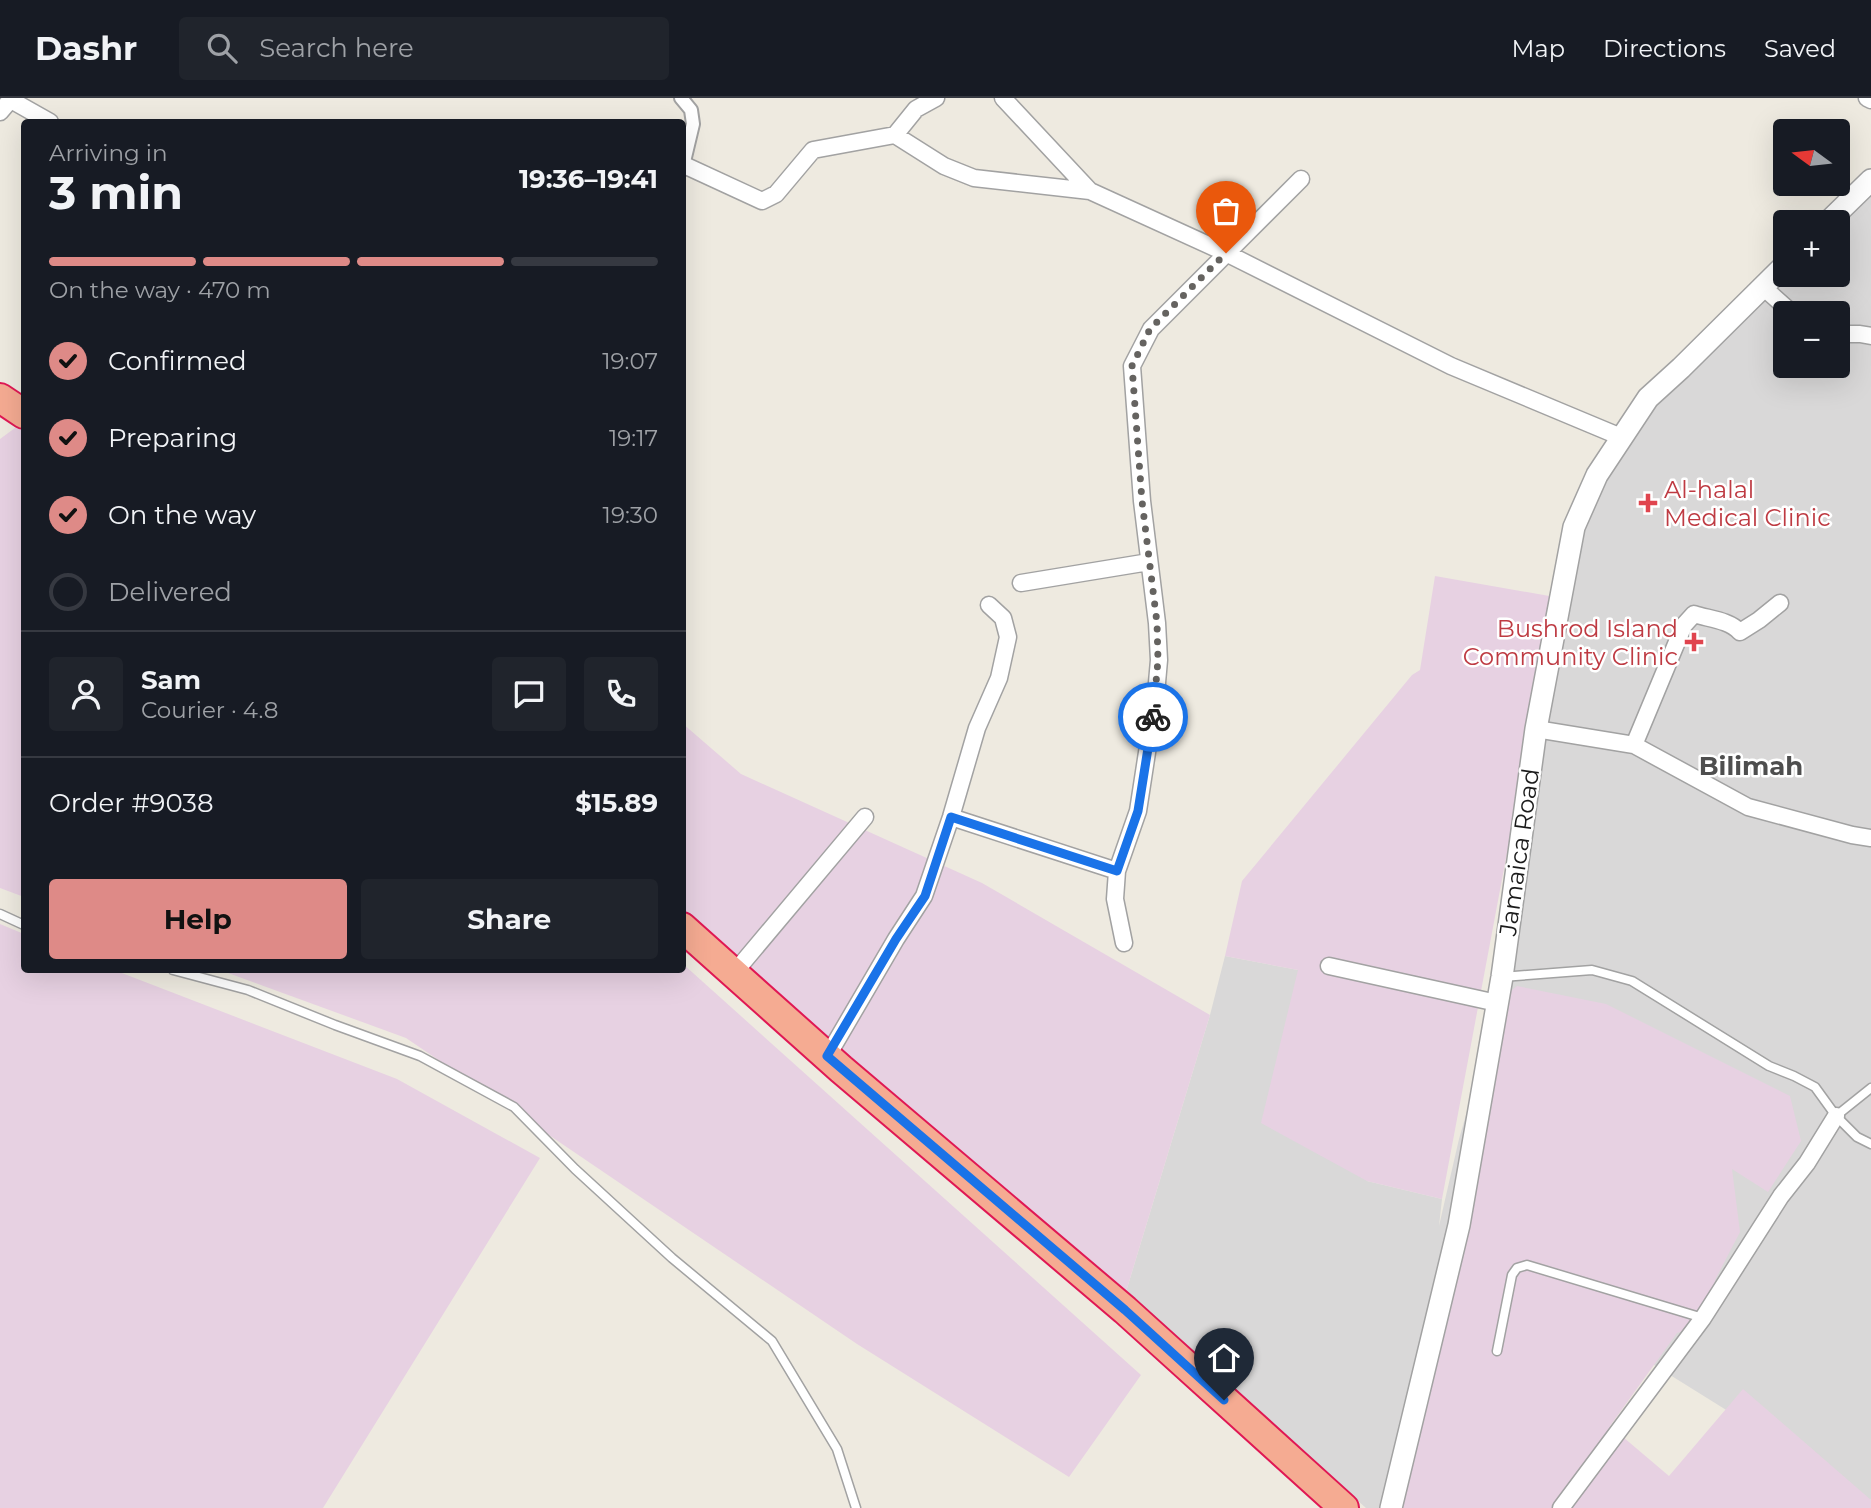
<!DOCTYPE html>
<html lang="en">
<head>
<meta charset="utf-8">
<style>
	:root { --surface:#171b24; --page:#20242c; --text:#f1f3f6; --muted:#9ea1a6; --line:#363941; --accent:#de8a87 }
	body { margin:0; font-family:Montserrat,sans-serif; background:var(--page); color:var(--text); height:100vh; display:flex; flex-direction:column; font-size:26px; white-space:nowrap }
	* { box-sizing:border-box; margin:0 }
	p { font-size:23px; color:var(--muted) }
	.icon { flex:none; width:38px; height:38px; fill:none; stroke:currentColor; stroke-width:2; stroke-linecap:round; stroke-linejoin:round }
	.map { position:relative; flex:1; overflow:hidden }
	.side { position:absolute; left:21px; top:21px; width:665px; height:854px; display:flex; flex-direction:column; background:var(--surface); border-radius:7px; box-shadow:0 7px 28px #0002 }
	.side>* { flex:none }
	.needle { width:46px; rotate:285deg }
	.controls { position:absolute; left:1773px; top:21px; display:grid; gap:14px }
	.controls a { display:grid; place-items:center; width:77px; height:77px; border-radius:7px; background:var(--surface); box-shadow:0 7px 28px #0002; font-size:35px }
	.pin { position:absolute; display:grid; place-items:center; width:60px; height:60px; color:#fff; margin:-72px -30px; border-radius:50% 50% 50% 0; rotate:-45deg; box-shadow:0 0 7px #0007 }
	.pin .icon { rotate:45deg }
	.courier { position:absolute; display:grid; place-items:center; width:70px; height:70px; margin:-35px; border:5px solid #1a73e8; border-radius:50%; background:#fff; color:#222; box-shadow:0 2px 9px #0007 }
	.summary em { font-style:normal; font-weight:700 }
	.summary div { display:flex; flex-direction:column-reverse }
	.summary { display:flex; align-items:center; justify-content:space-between; height:119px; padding:0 28px }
	h1 { font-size:46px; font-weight:700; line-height:52px }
	.bar { display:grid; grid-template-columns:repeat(4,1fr); gap:10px 7px; align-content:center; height:84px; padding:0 28px }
	.bar i { height:9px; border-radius:5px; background:var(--line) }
	.bar .current { background:var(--accent) }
	.bar p { grid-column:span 4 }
	.line { display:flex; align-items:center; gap:18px; padding:0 28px; border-top:2px solid var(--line) }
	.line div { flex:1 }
	.round { display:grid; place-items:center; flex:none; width:74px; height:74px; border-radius:7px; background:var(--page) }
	ol { padding:0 28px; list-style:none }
	li { display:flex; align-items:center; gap:21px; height:77px }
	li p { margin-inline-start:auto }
	li .icon { padding:7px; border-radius:50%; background:var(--accent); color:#111; stroke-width:4 }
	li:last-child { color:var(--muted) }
	li i { width:38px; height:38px; border:4px solid var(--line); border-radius:50% }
	.cta { display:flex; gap:14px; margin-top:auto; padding:14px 28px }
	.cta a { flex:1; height:80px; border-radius:7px; background:var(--accent); color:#111; font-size:28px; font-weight:700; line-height:80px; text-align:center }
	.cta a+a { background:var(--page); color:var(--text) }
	header { display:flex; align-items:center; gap:42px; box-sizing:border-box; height:98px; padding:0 35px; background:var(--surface); border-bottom:2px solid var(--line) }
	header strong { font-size:33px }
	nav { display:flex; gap:38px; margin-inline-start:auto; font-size:24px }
	.search { width:490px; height:63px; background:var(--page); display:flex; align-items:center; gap:18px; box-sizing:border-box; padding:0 24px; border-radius:7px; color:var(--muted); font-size:26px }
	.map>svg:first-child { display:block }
	.residential { fill:#d9d8d8; fill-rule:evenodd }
	.industrial { fill:#e7d1e2 }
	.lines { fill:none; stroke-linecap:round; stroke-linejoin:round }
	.service-casing { stroke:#a2a2a2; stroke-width:11 }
	.pedestrian-casing { stroke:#a2a2a2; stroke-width:16 }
	.minor-casing { stroke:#a2a2a2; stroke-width:19 }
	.tertiary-casing { stroke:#a2a2a2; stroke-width:24 }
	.trunk-casing { stroke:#e01854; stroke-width:32 }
	.service { stroke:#fff; stroke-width:8 }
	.pedestrian { stroke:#fff; stroke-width:12 }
	.minor { stroke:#fff; stroke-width:16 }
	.tertiary { stroke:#fff; stroke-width:21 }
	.trunk { stroke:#f5ab92; stroke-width:28 }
	.done { stroke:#656360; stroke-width:7; stroke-dasharray:0 12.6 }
	.route { stroke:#1a73e8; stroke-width:9 }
	.health-dot { fill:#e0444e; stroke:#fff; stroke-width:2.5 }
	.labels { text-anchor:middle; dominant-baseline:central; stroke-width:5; stroke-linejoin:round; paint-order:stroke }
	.health-label { font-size:24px; fill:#be3a42; stroke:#fff; text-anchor:start }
	.street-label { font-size:24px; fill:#1b1b1b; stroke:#fff }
	.neighbourhood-label { font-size:26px; font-weight:bold; fill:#4e4e4e; stroke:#fff }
</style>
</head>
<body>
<header>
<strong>Dashr</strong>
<div class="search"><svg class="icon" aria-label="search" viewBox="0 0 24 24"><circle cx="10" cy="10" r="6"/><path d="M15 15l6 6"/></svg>Search here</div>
<nav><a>Map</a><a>Directions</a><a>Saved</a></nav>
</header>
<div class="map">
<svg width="1871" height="1410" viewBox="0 0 1871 1410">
	<rect width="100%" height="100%" fill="#eeeae0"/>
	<!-- residential -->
	<path class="residential" d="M1871,79v1323l-225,-140 -264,148h-16l-241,-213 85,-280 15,-59 73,14 69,211 75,18 -3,27 20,-87 52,-179 -3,-40 80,-411 61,-98 136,-136h53v-53zM1785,215h53v53h-53z"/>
	<!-- industrial -->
	<path class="industrial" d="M19,327l5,5v467l-24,-9v-449z
		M1435,478l120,21 -113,602 -75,-18 -106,-58 37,-153 -73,-14 17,-75 170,-206 8,-5z
		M682,625l59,51 241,109 228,132 -85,280 -442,-382z
		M0,826l24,10v36h90l283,109 143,79 -217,350h-323z
		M683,866l458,411 -72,102 -212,-133 -451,-306 -186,-68h462z
		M1517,888l89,18 184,92 11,45 -33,51 -36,-23 8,63 -25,48 -4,41 -34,12 -67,93 59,50 74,-87 128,111v8h-470l96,-505z"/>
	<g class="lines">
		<defs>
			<path id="service" d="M0,816l24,11
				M173,872l75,20 87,35 85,31 94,51 61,62 97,89 100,83 65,108 19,59
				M1502,879l90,-7 40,11 137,85 25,10 21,11 21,29 35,-28
				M1836,1018l21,21 14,7
				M1497,1253l15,-76 5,-7 10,-3 176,53"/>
			<path id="pedestrian" d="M681,0l10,12 2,14 -11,46"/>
			<path id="minor" d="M1003,0l87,93 136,62 225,113 170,71
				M1867,0l4,2
				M11,2l39,22
				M0,14l12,-14
				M895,37l49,31 30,12 116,13
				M684,67l78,36 14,-7 37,-44 82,-15 21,-26 20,-11
				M1763,189l29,26
				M1838,236h22l11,2
				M1021,485l128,-21
				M1536,631l98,16 114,62 104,28 19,3
				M1634,647l50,-120 10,-11c15,5 35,6 46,18l19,-12 21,-17
				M951,719l166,54
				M1124,845l-9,-44 2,-28 21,-60 18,-117 3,-34 -2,-37 -15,-122 -10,-135 19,-37 150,-150
				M1329,868l168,37
				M734,875l131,-156
				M827,959l69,-118 28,-43 27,-79 26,-89 22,-50 9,-41 -5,-19 -14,-13
				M1561,1410l142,-190 78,-122 26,-33 29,-47"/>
			<path id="tertiary" d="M1828,124l43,-42
				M1391,1410l68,-283 43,-248 34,-248 38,-202 23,-52 51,-77 33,-30 104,-103"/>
			<path id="trunk" d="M0,300l24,16
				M682,829l159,142 284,241 219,198"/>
		</defs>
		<!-- service casing -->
		<use href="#service" class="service-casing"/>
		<!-- pedestrian casing -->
		<use href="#pedestrian" class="pedestrian-casing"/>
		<!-- minor casing -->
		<use href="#minor" class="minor-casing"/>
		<!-- tertiary casing -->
		<use href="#tertiary" class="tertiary-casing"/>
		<!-- trunk casing -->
		<use href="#trunk" class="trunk-casing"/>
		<!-- service -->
		<use href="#service" class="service"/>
		<!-- pedestrian -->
		<use href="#pedestrian" class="pedestrian"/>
		<!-- minor -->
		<use href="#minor" class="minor"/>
		<!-- tertiary -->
		<use href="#tertiary" class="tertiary"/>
		<!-- trunk -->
		<use href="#trunk" class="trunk"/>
	</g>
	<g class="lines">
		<!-- done -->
		<path class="done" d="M1153,619l5,-57 -1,-37 -15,-122 -10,-135 18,-37 76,-76"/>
		<!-- route -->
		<path class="route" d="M1153,619l-15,94 -21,60 -166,-54 -26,79 -29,43 -69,117 298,254 99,90"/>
	</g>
	<!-- markers -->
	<g class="health-dot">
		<path d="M1644.5 394.5h7v7h7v7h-7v7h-7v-7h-7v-7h7z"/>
		<path d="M1690.5 533.5h7v7h7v7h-7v7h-7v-7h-7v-7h7z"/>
	</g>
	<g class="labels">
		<!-- health labels -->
		<g class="health-label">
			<text x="1664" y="391">Al-halal<tspan x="1664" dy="28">Medical Clinic</tspan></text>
			<text x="1678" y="530" text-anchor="end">Bushrod Island<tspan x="1678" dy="28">Community Clinic</tspan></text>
		</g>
		<!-- street labels -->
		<g class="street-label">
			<text transform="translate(1519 754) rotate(-82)">Jamaica Road</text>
		</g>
		<!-- neighbourhood labels -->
		<g class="neighbourhood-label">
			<text x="1751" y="668">Bilimah</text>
		</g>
	</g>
</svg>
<div class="controls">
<a><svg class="needle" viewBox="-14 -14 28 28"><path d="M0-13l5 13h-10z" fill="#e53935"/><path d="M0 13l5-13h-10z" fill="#9ea1a6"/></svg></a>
<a>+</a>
<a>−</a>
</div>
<div class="pin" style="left:1226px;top:155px;background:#ea580c"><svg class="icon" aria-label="bag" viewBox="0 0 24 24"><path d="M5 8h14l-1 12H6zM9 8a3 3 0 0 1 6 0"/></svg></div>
<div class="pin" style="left:1224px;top:1302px;background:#1f2937"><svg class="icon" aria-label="home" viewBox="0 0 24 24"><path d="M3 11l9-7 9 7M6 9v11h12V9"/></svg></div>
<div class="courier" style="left:1153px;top:619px"><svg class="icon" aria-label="bike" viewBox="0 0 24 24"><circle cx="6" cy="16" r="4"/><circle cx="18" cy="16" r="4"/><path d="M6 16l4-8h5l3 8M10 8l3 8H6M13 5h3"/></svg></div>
<section class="side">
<div class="summary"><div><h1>3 min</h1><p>Arriving in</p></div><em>19:36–19:41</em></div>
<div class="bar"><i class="current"></i><i class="current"></i><i class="current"></i><i></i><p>On the way · 470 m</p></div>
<ol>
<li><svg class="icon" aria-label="check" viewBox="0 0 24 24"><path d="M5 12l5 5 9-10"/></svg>Confirmed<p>19:07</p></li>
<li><svg class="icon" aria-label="check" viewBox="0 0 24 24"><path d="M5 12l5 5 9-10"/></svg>Preparing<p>19:17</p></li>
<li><svg class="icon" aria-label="check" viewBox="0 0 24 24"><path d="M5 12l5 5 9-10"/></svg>On the way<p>19:30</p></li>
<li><i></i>Delivered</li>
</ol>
<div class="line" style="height:126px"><a class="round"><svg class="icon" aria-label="person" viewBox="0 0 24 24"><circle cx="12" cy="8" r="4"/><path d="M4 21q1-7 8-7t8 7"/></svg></a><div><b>Sam</b><p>Courier · 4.8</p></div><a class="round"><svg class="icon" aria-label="chat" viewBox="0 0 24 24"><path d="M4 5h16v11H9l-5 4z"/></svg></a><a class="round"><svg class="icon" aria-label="phone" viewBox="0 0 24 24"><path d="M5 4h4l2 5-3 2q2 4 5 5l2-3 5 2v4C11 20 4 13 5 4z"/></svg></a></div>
<div class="line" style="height:91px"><div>Order #9038</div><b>$15.89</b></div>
<div class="cta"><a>Help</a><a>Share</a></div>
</section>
</div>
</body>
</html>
